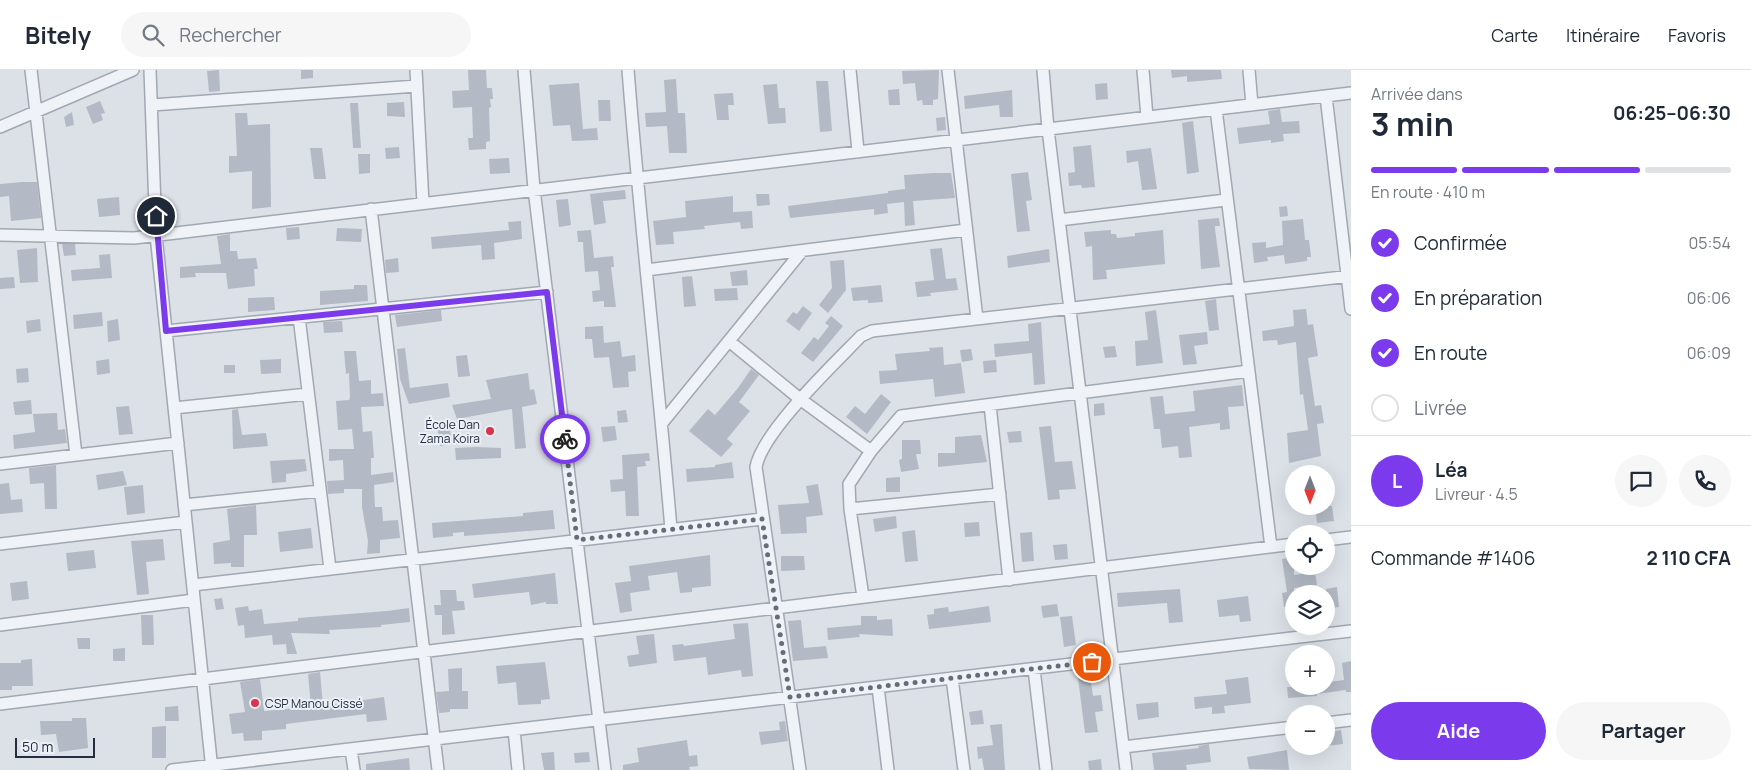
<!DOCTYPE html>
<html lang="fr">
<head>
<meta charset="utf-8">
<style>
	:root { --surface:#fff; --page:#f6f6f7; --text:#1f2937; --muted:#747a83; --line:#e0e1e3; --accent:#7c3aed }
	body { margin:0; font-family:Manrope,sans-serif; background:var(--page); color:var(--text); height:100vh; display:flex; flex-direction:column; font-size:19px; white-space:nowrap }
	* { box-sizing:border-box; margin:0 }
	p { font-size:16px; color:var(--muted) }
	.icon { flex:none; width:28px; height:28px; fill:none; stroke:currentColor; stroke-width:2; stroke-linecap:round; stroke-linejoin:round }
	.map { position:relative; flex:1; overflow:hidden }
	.sheet { display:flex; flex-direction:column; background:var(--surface); width:400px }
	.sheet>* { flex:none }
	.needle { width:32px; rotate:180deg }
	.buttons { position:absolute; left:1285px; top:395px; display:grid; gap:10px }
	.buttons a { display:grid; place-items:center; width:50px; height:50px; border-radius:50%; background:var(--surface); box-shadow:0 5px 20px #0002; font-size:25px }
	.scale { position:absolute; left:15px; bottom:12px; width:80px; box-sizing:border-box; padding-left:5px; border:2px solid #242e40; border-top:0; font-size:14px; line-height:18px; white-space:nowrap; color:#242e40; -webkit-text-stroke:4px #ecf0f6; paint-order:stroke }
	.pin { position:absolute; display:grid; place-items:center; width:42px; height:42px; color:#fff; margin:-21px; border:2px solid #fff; border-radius:50%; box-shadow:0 1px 5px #0007 }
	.courier { position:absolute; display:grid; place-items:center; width:50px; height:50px; margin:-25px; border:4px solid #7c3aed; border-radius:50%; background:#fff; color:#222; box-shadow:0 1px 6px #0007 }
	.summary em { font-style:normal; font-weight:700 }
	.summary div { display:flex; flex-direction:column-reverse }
	.summary { display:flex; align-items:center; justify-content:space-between; height:85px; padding:0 20px }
	h1 { font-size:32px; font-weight:700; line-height:38px }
	.bar { display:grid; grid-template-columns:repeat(4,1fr); gap:8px 5px; align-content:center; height:60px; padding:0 20px }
	.bar i { height:6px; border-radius:4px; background:var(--line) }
	.bar .current { background:var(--accent) }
	.bar p { grid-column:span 4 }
	.line { display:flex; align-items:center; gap:12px; padding:0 20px; border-top:1px solid var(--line) }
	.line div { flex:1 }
	.round { display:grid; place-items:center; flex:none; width:52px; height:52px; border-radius:26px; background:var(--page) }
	ol { padding:0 20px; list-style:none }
	li { display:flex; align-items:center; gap:15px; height:55px }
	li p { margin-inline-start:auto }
	li .icon { padding:5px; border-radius:50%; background:var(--accent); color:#fff; stroke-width:4 }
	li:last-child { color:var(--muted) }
	li i { width:28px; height:28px; border:2px solid var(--line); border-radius:50% }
	.action { display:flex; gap:10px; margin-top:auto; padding:10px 20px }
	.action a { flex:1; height:58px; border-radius:30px; background:var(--accent); color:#fff; font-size:20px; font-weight:700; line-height:58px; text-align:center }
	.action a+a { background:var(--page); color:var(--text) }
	header { display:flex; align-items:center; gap:30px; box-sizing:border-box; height:70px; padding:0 25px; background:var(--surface); border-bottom:1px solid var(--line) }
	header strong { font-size:24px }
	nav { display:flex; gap:28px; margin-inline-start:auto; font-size:18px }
	.search { width:350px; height:45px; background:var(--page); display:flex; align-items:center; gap:12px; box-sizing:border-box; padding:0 18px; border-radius:28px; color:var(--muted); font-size:19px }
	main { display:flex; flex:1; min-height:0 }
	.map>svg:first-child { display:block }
	.building { fill:#b3bac5 }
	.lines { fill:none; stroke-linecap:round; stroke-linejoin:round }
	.street-casing { stroke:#a1a8b2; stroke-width:14 }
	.street { stroke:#eff2f6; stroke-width:11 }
	.done { stroke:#646d7b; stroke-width:5; stroke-dasharray:0 9 }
	.route { stroke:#7c3aed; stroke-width:6 }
	.poi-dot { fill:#db334b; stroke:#ecf0f6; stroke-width:2 }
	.labels { text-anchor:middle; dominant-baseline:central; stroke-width:4; stroke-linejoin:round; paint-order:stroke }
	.poi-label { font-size:12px; fill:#242e40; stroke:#ecf0f6; text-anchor:end }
</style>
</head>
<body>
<header>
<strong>Bitely</strong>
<div class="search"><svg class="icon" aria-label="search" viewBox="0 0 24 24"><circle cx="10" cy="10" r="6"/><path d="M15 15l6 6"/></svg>Rechercher</div>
<nav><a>Carte</a><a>Itinéraire</a><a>Favoris</a></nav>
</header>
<main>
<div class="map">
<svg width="1351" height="700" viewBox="0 0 1351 700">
	<rect width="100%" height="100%" fill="#dce1e8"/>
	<!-- building -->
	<path class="building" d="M219,0l1,21 -11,1 -2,-21z
		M301,0h12v8l-12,1z
		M468,0h18l1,18h5l1,11h-3l1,8 -2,1 1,33 -4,1v7l-17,1 -1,-12h5l-1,-31 -19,1 -1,-17 17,-1z
		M939,0l-1,29 -5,1v5h-10l-1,-5 -5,1 -2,-18 -12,1 -1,-13z
		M1171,0h50l1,9 -35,3v-6l-15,2z
		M676,9l2,34h7l2,40h-18l-2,-27 -21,1 -1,-14 21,-1 -2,-32z
		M816,11h12l4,50 -12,1z
		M579,13l4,46 14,-1 1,12 -26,1 -2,-16 -17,1 -4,-41z
		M1107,13l1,16 -12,1 -1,-16z
		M777,14l2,24h6l1,15 -18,1 -5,-39z
		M899,19l1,16h-11l-1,-15z
		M1012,20l1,27h-13l-1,-12 -34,4 -1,-13z
		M733,23l1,12h-6l1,15h-12l-3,-26z
		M598,30h12l1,21h-12z
		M100,31l5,12 -4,1 2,6 -10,4 -7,-17z
		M404,32l1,15 -18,-1v-13z
		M350,33h8l3,45h-8z
		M1280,39l2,13 17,-1 1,12 -17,1 1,7 -13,2v-3l-32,4 -2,-16 33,-4 -2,-13z
		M72,42l2,13 -8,2 -2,-10z
		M235,43h12l1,12 22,-1 1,83 -19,2v-38l-23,2v-17h8z
		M945,47l1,13 -9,1 -1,-13z
		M1193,51l6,51 -12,2 -5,-51z
		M1091,75l4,42 -13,1 -1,-3 -12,1 -1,-13 7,-1 -2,-25z
		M399,77l1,11 -14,1 -1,-11z
		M310,78h12l4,31h-12z
		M1151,78l6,41 -15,1 -4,-29 -11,2 -1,-12z
		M358,84h12v19l-11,1z
		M509,88l1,15 -20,1 -1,-15z
		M1028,102l4,28 -6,1 4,30 -13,1 -6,-58z
		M934,103h17l4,25 -42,3 2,24 -10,1 -1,-24 -17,2 1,9 -14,2v-6l-84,9 -2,-12 100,-13v-2l17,-2 -1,-14z
		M22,112h15l4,36 -30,3 -2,-25 -9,1v-13z
		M625,120l1,9 -23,2 3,22 -12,2 -4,-31z
		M756,124h13l1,11 -13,1z
		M733,126v16l19,-1 1,17 -12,1 -1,-7 -36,4 1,3 -32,3 1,12 -18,1 -3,-24 33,-4 -1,-16z
		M119,127l1,18 -21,2 -2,-18z
		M568,129l3,26 -12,2 -3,-27z
		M1287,136l1,10 -8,1 -1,-10z
		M1219,148l1,8h-5v3l5,38 -19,2 -3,-49z
		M1303,149l2,21h4l2,17h-4v4l-22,3 -1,-9 -17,2 1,4 -14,2 -2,-20 14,-1v6l17,-3 -1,-24z
		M521,151l1,18 -28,4 1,16 -13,1 -1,-15 -49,4 -1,-12 78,-7 -1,-8z
		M299,157l1,12 -13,1 -1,-12z
		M337,158l25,1 -1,13 -25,-1z
		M591,160l3,28 19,-2 1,11h-3l5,40h-12v-6l-11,1 -1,-11 8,-1 -2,-19 -13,1 -2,-30h-5l-1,-11z
		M1111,160v4h5l1,4 18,-2v-3l28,-3 2,34 -59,6 1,9 -14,1 -1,-34 -6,1 -2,-15z
		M230,164v17h7l1,8 18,-1 2,11h-4l1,17 -27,3 -2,-16h-31l1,4 -16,1v-11l41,-3 -4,-28z
		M62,174h13l1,11 -12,1z
		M37,178l1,34 -18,1 -3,-33z
		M942,178l4,31 10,-1 2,12 -28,3 1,3 -14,1 -2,-15 19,-2 -4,-31z
		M1049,179l1,13 -42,6 -1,-12z
		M110,184l2,24 -40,3 -1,-11 29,-2 -1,-13z
		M398,188l1,14 -13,1 -1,-13z
		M844,190l2,30 -18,23 -9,-8 13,-17 -2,-27z
		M747,200l1,15 -16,1 -2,-14z
		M692,206l4,30 -12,1 -2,-30z
		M14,207l1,11 -15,1v-11z
		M354,215h13l1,16 -48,4v-14l34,-2z
		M881,215l2,17 -15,1v-3l-15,1 -2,-13z
		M737,218l1,12 -23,1 -1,-12z
		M274,227l1,13 -27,2v-14z
		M1216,229l3,31 -10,1 -4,-30z
		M803,236l9,7 -13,18 -13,-10 7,-9 4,2z
		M1306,239l2,16 5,-1 5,32 -10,2 7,48 6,-1 3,18 -7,1 4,32 -32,7 -2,-30 21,-3 -5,-36 -3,1 -4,-53 -18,3 -1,-5 -14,1 -1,-10 32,-5 -1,-16z
		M441,240l1,11 -45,6 -2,-12z
		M1156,240l7,53 -27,3 -1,-25 13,-1 -3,-28z
		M102,242l1,14 -29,3 -1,-14z
		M831,246l12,10 -30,36 -12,-9 13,-16 4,3 11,-14 -4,-3z
		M40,249l1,12 -14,2 -1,-12z
		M118,249l2,21 -12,2 -1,-21z
		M342,251l1,11 -19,1 -1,-11z
		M1041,252l4,62 -11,1 -2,-32 -37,4 -1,-13 35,-3 -1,-17z
		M603,256l1,17 16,-2 2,16 13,-2 1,16 -8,1 1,15 -16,1 -4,-31 -15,1 -2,-19h-7v-12z
		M1207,262l1,12 -14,2 3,18 -14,1 -4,-30z
		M1115,276l2,11 -12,1 -2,-11z
		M943,277l1,18 17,-2 4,30 -30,4 -2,-18 -53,5 -1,-13 18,-1 -2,-16 35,-3 -1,-3z
		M405,278l5,40 38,-5 2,14 -41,7 -9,-25 -3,-30z
		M971,279l2,11 -11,2 -2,-12z
		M344,281h12l3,30 12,-1v14l12,-1 1,13 -23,1 2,25 9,-1 2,27h-3v17l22,-3 1,10 -20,3 1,22h7l1,14 15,-1 2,18 -20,2v13l-13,1 1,-13 -6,-34v-18h-18v4l-16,1 -1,-13 17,-1 -1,-20 -14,1v-12h25l-2,-20 -14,1 -2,-29 13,-1 1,-2 -1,-25 -3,1z
		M467,285l3,21 -12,1 -2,-21z
		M109,289l1,14 -13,2 -1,-14z
		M281,289v14l-20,1 -1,-14z
		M996,290l1,12 -13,1 -1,-12z
		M224,295h11v8h-11z
		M28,298l1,14 -12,1 -1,-14z
		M751,299l8,6 -20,27 11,9 -23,28 6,5 -12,13 -32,-26 19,-22 7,6 23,-27z
		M528,303l2,17 4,-1 3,15 -15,3 4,41 -11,1 -3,-40 -55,10 -5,-14 39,-6 -5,-19z
		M1242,315l2,21 -16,1 2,22 -10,1v-7l-31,4 3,30 -13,1 -1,-12 -16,2 -2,-19h-6l-4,-32 13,-1 2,18 30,-3 -2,-20z
		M881,324l10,8 -24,32 -21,-17 9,-11 10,8z
		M31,330l1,14 -17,1 -2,-13z
		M1104,333l1,12 -11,1v-12z
		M129,336l4,28 -14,1 -3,-28z
		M238,339l4,26 24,-2 2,13 -35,3 -1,-39z
		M626,340l2,12 -10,1 -1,-12z
		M57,343l1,17 7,-1 2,14 -53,6 -1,-14 22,-3 -2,-18z
		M449,353l3,21 -12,2 -3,-21z
		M615,356l2,14 -14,2 -2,-15z
		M1051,356l4,36 17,-1 4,28 -17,1 1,9 -12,1 -9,-73z
		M1021,361l1,11 -13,1 -2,-11z
		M981,365l6,27 -49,5v-14h17v-16z
		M902,370h18l1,14h-5l3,15 -18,3 -2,-12 3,-1z
		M476,377l25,1v10l-45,2 -1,-12z
		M649,383l1,8h-5l1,5 -9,1 2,49h-13l-1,-25 -14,1 -1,-12 13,-1 -1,-24z
		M305,389l2,12 -21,3v8l-14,1 -2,-22z
		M732,392l2,16 -47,4 -1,-13 29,-2v-2z
		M56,395l1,44h-12l-1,-26 -14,1 -1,-16z
		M123,401l4,14 -29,5 -2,-15z
		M900,407v15h-14v-14z
		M9,413l2,17 11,-1 1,13 -23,2v-30z
		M818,414l5,31 -17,2 1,16 -26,1 -3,-29 31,-2 -3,-17z
		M143,415l2,28 -18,2 -3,-28z
		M256,435l1,30h-13v32h-13v-4l-17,1 -1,-21 17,-3 -3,-31z
		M1315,436h17l2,15 -17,2z
		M553,440l2,19 -91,7v-4l-11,1v3l-20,2 -1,-15 91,-7v-3z
		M896,446l1,12 -22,4 -2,-13z
		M979,452l1,14 -15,1 -1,-14z
		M311,458l2,20 -33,4 -2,-20z
		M915,460l3,31 -13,1 -3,-30z
		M1032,462l2,29 -12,1 -2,-29z
		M163,469l2,21 -19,2 3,32 -12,1 -6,-54z
		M1067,474l1,15 -13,1 -2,-15z
		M94,480l2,18 -28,3 -2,-18z
		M710,485l1,31 -19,2v4l-12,1 -3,-21 -29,4 2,14 -20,3 2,18 -12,2 -5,-30 16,-2 -2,-15z
		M781,486h23l1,14 -24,1z
		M1294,487v18l21,-3 2,13 -23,3v17l-10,2 -2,-14 5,-1 -5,-33z
		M555,503l3,31h-12v-2l-15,3 -2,-13 -55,6 -2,-14z
		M27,511l2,18 -17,2 -2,-18z
		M1337,517l2,20 -13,2v-20z
		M1180,519l3,33 -14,1 -2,-20 -49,4 -1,-14z
		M440,520h16l1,11h7l1,9 -13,1 3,23 -13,1v-20h-7l-1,-10h7z
		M1248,526l3,25 -11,1 -1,-7 -20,2 -2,-17z
		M222,528l2,11 -8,1 -2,-11z
		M1057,534l2,12 -16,2 -2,-12z
		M248,536l1,5 13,-2 2,15 34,-3v-3l89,-7 22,-3 1,14 -29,3v2l-52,3 1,4 -39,-1 6,21h-10l-1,-10 -13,1 -1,-10 -27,3 -1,-13 -6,1 -3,-18z
		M989,536l2,16 -62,7 -2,-14 7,-1v-5l14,-2 1,5z
		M141,545h12l1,30h-12z
		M861,546h16v4l15,-1 1,17 -34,-2 1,3 -32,3 -1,-12 34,-3z
		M1072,546l4,29 -12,2 -4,-30z
		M801,550l3,28 22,-2 2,12 -35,3 -5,-40z
		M748,553l5,53 -11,1 -1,-7 -33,5 -2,-18 -32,4 -2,-16 11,-1 1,2 51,-7 -2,-15z
		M654,564l3,29 -28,4 -2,-11 12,-2 -3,-18z
		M77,568h13v11h-12z
		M125,578v13h-12v-12z
		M32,589l1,27h-21v4h-12v-27h21v-3z
		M1351,591v31h-5v-2l-29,4v2l-29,2 -1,-11 43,-1 -1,-4 15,-2 -2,-17z
		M545,592l5,37 -9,1v4l-23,1 -2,-23 -18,2 -2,-18z
		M462,598v23h6v18h-18v3l-11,1 -3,-21 13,-1 -1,-22z
		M320,602l3,34 61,-9 3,23 -20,2 -1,-8 -80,10v5l-24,2v9l-18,1 -1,-8 -11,1 -3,-20 16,-2 -5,-30 20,-3 4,32 34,-3 13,-1 -3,-33z
		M1090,606l3,20 8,-1 2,16 -8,1 3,20 -13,1 -7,-55z
		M1248,607l3,26 -27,3 1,7 -13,1v-7l-17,2 -1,-12 33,-3 -2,-14z
		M1158,632l1,15 -21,3 -2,-16z
		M178,636l1,15h-14v-14z
		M982,640l2,14 -13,1 -2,-13z
		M72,648h14l2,30 -29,4 -3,-18 -15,1 -1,-14h32z
		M785,651l3,20 -27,4 -2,-13 21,-2 -1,-8z
		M1002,654l3,46h-21l-2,-12 -4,1 -1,-12 16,-2 -3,-20z
		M166,656v32h-14v-31z
		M1341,660l2,14 -17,2v-14z
		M687,670l2,16 8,-1 1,11 -9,1 1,3h-67v-5l16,-3 -2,-14z
		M1209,674l2,18 -25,3 1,5h-33l-2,-17 47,-5 -1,-2z
		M1287,680l2,20 -40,-1 -2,-12z
		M554,682l1,18h-11l-3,-17z
		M589,682l1,10 -15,1 -1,-10z
		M409,688l1,12h-44v-6z
		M1101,689l1,11h-13l-1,-9z"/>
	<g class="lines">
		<defs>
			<path id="street" d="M31,0l45,385
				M150,0l6,165 56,535
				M416,0l7,133
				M524,0l10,119 71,581
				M628,0c12,153 30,306 43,459
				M850,0l8,81
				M948,0l29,249
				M1043,0l5,59 78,641
				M1143,0l4,47
				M1249,0l3,35
				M1326,26l25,213
				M152,35l265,-19
				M1216,39l55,438
				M0,57l133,-57
				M371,139l67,561
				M1059,150l167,-20
				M0,165l134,3 1217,-145
				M646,200l320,-40
				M299,247l31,252
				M166,261l381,-39
				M729,271l71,58 71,52
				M990,335l19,175
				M174,338l134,-14
				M662,353l140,-172
				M0,394l178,-21
				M184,435l136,-14
				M850,439l150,-15
				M1326,470l25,-3
				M0,474l186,-22
				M193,515l569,-66
				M863,527l-13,-88 -1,-25 22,-33 30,-35 348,-45
				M0,555l194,-25
				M1034,599l12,101
				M952,608l12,92
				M878,617l10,83
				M0,634l1294,-160
				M1326,653l25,-3
				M514,660l4,40
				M1123,677l171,-20
				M351,679l3,21
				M172,700l1179,-139
				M800,700l-44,-303c6,-35 79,-104 105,-131l11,-5 479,-55"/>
		</defs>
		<!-- street casing -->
		<use href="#street" class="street-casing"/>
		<!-- street -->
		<use href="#street" class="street"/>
	</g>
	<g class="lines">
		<!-- done -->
		<path class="done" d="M565,369l12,101 185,-21 28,178 302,-35"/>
		<!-- route -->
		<path class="route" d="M156,146l10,115 381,-39 18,147"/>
	</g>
	<!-- markers -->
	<g class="poi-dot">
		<circle cx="490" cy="361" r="5"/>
		<circle cx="255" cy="633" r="5"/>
	</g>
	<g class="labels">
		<!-- poi labels -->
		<g class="poi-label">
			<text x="480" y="354">École Dan<tspan x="480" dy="14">Zama Koira</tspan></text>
			<text x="265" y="633" text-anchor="start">CSP Manou Cissé</text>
		</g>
	</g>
</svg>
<div class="buttons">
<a><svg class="needle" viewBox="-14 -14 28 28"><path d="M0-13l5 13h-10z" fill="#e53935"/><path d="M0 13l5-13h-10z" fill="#747a83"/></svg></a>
<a><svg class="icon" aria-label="locate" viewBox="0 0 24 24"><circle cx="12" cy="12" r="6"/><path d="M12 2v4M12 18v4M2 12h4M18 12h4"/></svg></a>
<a><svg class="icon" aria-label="layers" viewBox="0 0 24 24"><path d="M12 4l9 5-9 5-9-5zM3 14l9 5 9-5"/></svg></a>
<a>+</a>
<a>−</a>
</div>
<div class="scale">50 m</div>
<div class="pin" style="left:1092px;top:592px;background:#ea580c"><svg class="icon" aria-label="bag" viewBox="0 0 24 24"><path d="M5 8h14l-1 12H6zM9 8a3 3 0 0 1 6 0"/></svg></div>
<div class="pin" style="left:156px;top:146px;background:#1f2937"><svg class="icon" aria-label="home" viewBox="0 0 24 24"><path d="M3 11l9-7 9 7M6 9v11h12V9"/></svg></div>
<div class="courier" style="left:565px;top:369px"><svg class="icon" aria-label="bike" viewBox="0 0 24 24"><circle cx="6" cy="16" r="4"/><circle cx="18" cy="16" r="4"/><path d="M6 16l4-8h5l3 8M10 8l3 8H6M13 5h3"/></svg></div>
</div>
<section class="sheet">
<div class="summary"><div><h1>3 min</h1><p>Arrivée dans</p></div><em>06:25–06:30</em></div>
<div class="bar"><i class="current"></i><i class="current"></i><i class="current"></i><i></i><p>En route · 410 m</p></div>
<ol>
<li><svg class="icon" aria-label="check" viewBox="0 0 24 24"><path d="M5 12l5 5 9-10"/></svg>Confirmée<p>05:54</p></li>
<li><svg class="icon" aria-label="check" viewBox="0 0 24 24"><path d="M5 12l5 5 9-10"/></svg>En préparation<p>06:06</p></li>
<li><svg class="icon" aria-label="check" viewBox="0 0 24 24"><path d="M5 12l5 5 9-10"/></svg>En route<p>06:09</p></li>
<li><i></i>Livrée</li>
</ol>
<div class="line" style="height:90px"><b class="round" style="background:var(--accent);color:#fff">L</b><div><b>Léa</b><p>Livreur · 4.5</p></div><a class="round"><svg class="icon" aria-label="chat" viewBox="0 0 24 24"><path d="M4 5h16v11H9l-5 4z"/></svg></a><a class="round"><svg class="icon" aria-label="phone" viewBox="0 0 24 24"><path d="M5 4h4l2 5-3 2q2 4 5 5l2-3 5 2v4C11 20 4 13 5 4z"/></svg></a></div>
<div class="line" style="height:65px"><div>Commande #1406</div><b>2 110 CFA</b></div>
<div class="action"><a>Aide</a><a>Partager</a></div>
</section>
</main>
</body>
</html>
